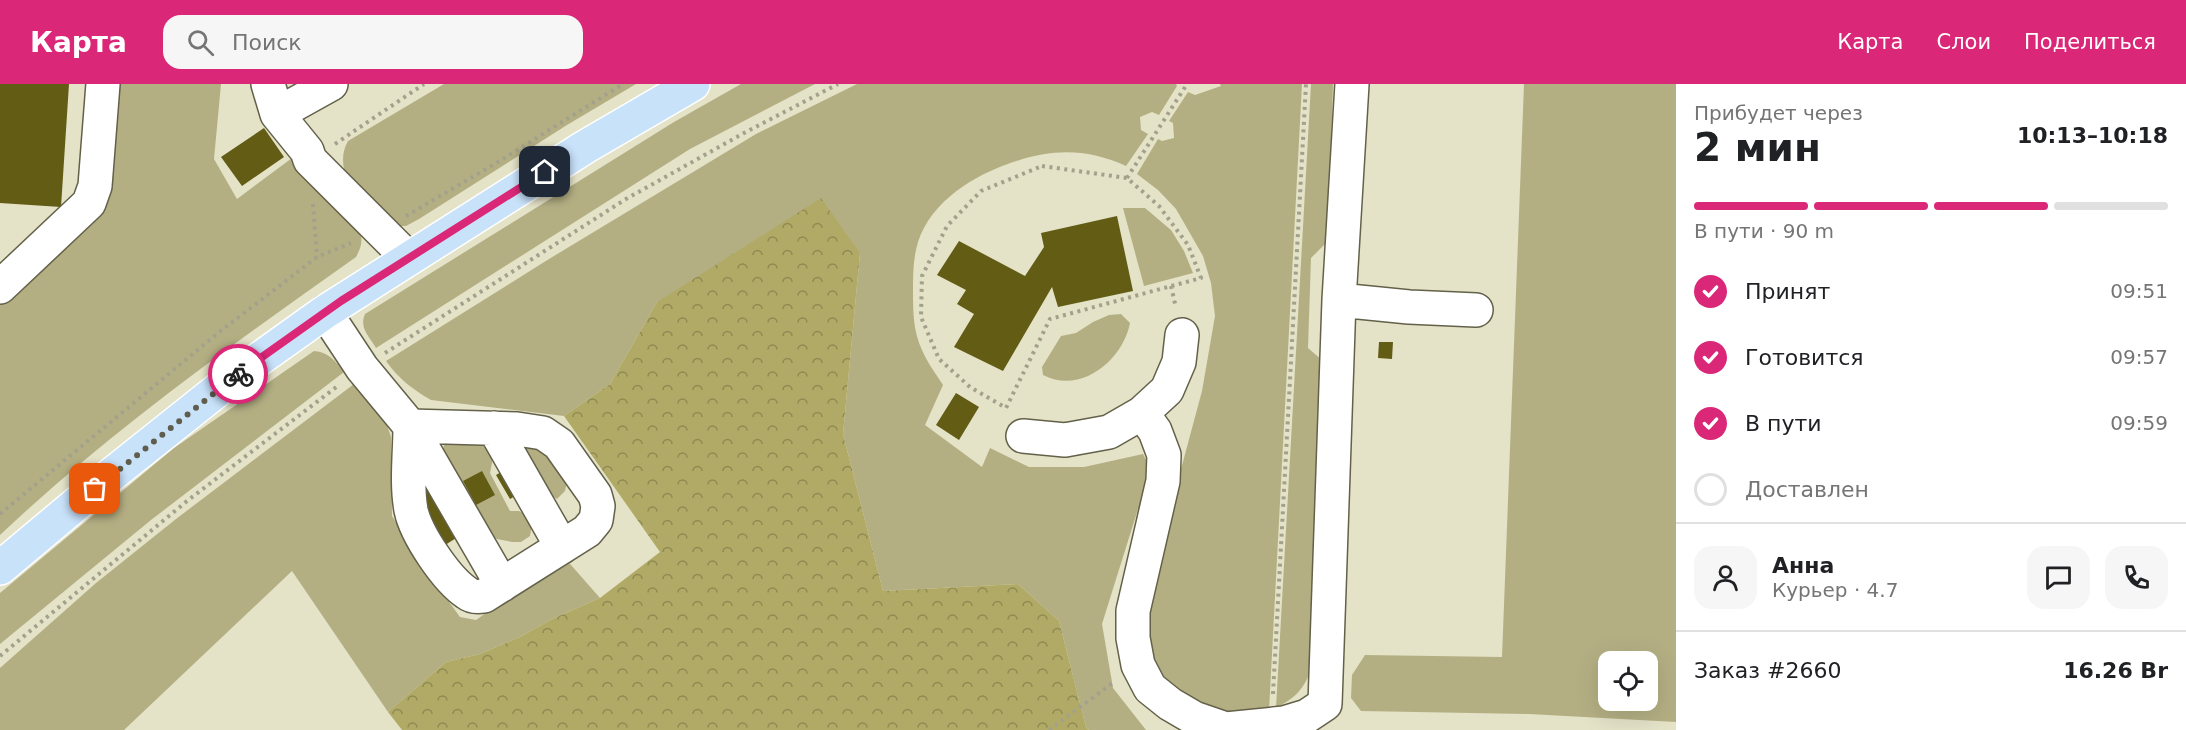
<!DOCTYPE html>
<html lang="ru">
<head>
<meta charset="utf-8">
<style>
	:root { --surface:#fff; --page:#f6f6f6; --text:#202124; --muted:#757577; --line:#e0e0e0; --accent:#db2777 }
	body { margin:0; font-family:"DejaVu Sans",sans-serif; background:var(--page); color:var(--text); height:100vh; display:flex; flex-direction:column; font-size:22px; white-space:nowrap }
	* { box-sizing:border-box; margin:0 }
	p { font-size:20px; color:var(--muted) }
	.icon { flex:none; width:33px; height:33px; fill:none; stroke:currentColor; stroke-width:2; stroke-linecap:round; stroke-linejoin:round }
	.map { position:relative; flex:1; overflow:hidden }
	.details { display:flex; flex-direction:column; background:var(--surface); width:510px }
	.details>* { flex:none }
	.buttons { position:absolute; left:1598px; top:567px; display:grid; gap:12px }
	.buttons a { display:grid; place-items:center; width:60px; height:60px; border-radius:12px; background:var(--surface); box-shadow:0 6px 24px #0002; font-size:30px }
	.pin { position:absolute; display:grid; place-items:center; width:51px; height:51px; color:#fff; margin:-26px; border-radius:12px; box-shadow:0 3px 9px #0006 }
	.courier { position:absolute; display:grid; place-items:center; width:60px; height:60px; margin:-30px; border:4px solid #db2777; border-radius:50%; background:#fff; color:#222; box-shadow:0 2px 8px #0007 }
	.headline em { font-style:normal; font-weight:800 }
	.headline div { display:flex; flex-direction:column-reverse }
	.headline { display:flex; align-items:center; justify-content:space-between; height:102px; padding:0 18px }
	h1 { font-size:39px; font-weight:800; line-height:45px }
	.bar { display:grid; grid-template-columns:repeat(4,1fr); gap:9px 6px; align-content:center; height:72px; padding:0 18px }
	.bar i { height:8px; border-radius:4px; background:var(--line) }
	.bar .selected { background:var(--accent) }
	.bar p { grid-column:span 4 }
	.line { display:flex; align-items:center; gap:15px; padding:0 18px; border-top:2px solid var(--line) }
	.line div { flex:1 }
	.round { display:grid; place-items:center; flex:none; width:63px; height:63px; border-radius:18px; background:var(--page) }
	ol { padding:0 18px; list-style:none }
	li { display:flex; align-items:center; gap:18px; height:66px }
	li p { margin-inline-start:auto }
	li .icon { padding:6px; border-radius:50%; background:var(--accent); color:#fff; stroke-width:4 }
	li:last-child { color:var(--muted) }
	li i { width:33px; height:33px; border:3px solid var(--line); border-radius:50% }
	header { display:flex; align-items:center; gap:36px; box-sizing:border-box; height:84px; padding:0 30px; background:var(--accent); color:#fff }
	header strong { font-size:28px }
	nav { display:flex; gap:33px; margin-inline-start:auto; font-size:21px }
	.search { width:420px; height:54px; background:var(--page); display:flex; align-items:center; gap:15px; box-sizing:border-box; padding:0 21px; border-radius:18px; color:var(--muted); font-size:22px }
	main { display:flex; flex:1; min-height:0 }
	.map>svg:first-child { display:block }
	.green { fill:#b4af83; fill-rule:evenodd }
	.forest { fill:url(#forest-crowns) }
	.building { fill:#635c15 }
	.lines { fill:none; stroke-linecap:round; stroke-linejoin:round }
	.minor-casing { stroke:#636149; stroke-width:36 }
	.major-casing { stroke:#fff; stroke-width:36 }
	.path { stroke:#a3a18c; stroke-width:4; stroke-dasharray:3 4.5; stroke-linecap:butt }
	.minor { stroke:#fff; stroke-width:33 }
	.major { stroke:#c8e2fa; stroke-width:33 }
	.done { stroke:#5f5e4e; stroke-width:6; stroke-dasharray:0 10.8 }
	.route { stroke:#db2777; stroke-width:8 }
</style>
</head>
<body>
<header>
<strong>Карта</strong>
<div class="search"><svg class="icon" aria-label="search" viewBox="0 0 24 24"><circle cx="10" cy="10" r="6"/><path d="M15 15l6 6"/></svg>Поиск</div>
<nav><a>Карта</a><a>Слои</a><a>Поделиться</a></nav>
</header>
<main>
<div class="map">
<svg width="1676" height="646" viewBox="0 0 1676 646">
	<defs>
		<pattern id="forest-crowns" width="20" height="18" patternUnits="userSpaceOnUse" patternTransform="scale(1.5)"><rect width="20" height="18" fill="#b1aa66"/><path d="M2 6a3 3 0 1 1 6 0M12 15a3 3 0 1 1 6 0" fill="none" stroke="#8f8952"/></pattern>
	</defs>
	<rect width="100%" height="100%" fill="#e4e2c7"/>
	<!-- green -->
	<path class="green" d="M114,0h107l-7,75 23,40 55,-41 68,74c3,10 1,16 -4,25 -123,87 -246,174 -356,278v-237l99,-90z
		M444,0h192l-69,41 -148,94 -13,7h-7c-13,-11 -51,-43 -55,-57 -2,-10 -1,-19 4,-28z
		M741,0h74l-125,65 -314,199c-7,-12 -17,-20 -11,-34l309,-192z
		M857,0h319l1,2 -18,29 -7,-3 -12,5 1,13 7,4 -22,32c-43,-19 -77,-17 -121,-1 -38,14 -80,42 -89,85 -3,13 -3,28 -3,41 0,20 0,40 9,59 5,12 14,24 21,35l-18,40 57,42 8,-19 39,19h55l59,-13 9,17 -2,17 -12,21 -36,115 11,64 33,42h-57l-3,-3 -27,-106 -41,-37 -135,7 -40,-157 17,-181 -203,49 -47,82 -46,32 -133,-16c-19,-11 -32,-21 -45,-39l163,-102 207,-125z
		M1220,0h82l-33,627c-16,1 -35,3 -51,0 -32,-8 -63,-35 -71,-67 -3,-12 -2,-26 -3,-37l58,-216 13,-75 -4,-33 -8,-27 -27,-47 -18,-19 -21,-16 21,-35 4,2 12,-3 -1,-15 -4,-2 19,-29 7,3 26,-9z
		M1311,0h22l-5,157 -17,17 -3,90 15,13 -13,311c-8,20 -16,26 -34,36z
		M1524,0h152v638l-147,-8 -168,-3 -10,-13 1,-23 13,-20 137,2zM1608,578h39v38h-39z
		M1123,124h22l26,22 13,21 9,22 -49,13z
		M1121,230l9,9c-7,37 -49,72 -87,52l-1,-8 19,-31 15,-3 17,-11 16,-7z
		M314,267c15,1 21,10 30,21l-193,148 -151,124v-51l174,-145z
		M354,300l24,26 8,12 5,15 1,79 29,47 39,54 16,3 88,-63 36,41 -48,21 -32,18 -40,17 -34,8 -58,50 -96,-141 -168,159h-124v-62l96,-85 80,-64z
		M461,354l25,8 8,7 -4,20 20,38h9l10,5 3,9 -2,11 -9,6h-9l-15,-3 -16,-10 -39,-76 2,-8 8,-6z
		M526,363l18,2 23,33 -2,9 -8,8 -10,-6 -27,-44z"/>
	<!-- forest -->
	<path class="forest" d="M821,114l39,55 -17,181 40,157 135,-7 41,37 27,106 3,3h-687l-14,-18 58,-50 34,-8 40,-17 32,-18 48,-21 60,-46 -96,-136 46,-32 47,-82z"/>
	<!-- building -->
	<path class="building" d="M0,0h69l-8,123 -61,-4z
		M264,44l20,29 -42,29 -21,-29z
		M1117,132l16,75 -75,16 -6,-20 -49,84 -49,-24 20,-33 -17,-10 9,-14 -29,-15 22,-34 66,35 19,-29 -3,-14z
		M1379,258h14l-1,17 -14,-1z
		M956,309l23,14 -20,33 -23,-15z
		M519,378l13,24 -22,13 -14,-24z
		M482,387l13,24 -19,10 -13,-24z
		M434,399l30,50 -22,14 -30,-50z"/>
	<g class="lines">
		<defs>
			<path id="minor" d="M268,0l9,30 30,37 3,9 98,98
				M277,30l54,-30
				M0,203l89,-84 6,-17 8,-102
				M1339,216l70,7 67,3
				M325,228l37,56 48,58 92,159
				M1142,329l13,18 9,24 -1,26 -30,130v27l5,27 12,23 20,16 24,14 32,11 58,-6 23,-7 18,-12 14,-404 13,-216
				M410,342l107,3 26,4 16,11 36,51 3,11 -2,14 -9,11 -103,65c-6,1 -12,1 -17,-3 -21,-14 -51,-59 -56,-83 -5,-27 -1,-57 -1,-84z
				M494,344l68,119
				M1023,352l42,4 44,-8 33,-19 25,-23 12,-28 3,-27"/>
			<path id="major" d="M0,484l111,-93 123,-98 91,-65 260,-165 108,-63"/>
		</defs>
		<!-- minor casing -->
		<use href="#minor" class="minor-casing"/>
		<!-- major casing -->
		<use href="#major" class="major-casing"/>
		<!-- path -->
		<path class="path" d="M335,60l89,-60
			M1042,82l85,12 32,28 29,39 13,33 -151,41 -44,89 -36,-21 -31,-28 -18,-42 1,-41 25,-50 34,-35z
			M1127,94l60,-94
			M313,120l4,53
			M406,132l92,-54 125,-78
			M1171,202l5,22
			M385,269l241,-154 118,-66 94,-49
			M0,430l218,-181 99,-76 34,-14
			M0,572l187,-155 152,-116
			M1273,610l33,-610
			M1049,646l65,-48"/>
		<!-- minor -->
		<use href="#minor" class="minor"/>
		<!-- major -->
		<use href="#major" class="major"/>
	</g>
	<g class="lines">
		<!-- done -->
		<path class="done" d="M95,405l143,-115"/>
		<!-- route -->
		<path class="route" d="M238,290l103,-73 204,-129"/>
	</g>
</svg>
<div class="buttons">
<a><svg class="icon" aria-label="locate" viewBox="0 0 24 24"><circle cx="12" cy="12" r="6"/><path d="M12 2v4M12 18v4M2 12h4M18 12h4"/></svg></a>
</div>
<div class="pin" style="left:95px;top:405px;background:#ea580c"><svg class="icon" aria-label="bag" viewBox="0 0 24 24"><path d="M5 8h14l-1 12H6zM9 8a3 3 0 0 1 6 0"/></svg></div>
<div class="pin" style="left:545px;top:88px;background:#1f2937"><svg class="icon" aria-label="home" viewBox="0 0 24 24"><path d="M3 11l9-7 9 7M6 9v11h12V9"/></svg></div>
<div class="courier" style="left:238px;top:290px"><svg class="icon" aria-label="bike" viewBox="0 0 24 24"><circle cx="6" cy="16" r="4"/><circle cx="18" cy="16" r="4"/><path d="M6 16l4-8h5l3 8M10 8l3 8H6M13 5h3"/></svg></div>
</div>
<section class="details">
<div class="headline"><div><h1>2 мин</h1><p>Прибудет через</p></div><em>10:13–10:18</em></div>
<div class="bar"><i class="selected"></i><i class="selected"></i><i class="selected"></i><i></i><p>В пути · 90 m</p></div>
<ol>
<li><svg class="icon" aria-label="check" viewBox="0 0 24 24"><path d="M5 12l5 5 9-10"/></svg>Принят<p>09:51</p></li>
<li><svg class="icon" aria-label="check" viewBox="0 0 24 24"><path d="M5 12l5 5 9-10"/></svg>Готовится<p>09:57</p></li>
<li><svg class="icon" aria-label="check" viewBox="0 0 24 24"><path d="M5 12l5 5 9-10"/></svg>В пути<p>09:59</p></li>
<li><i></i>Доставлен</li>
</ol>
<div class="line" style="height:108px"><a class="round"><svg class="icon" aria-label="person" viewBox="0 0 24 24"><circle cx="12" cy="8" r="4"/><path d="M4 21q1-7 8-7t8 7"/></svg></a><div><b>Анна</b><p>Курьер · 4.7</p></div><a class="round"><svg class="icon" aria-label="chat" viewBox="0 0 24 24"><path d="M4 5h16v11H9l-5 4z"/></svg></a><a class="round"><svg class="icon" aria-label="phone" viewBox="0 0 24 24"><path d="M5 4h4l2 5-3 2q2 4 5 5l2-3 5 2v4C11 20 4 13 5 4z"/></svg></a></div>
<div class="line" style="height:78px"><div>Заказ #2660</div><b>16.26 Br</b></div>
</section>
</main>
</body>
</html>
